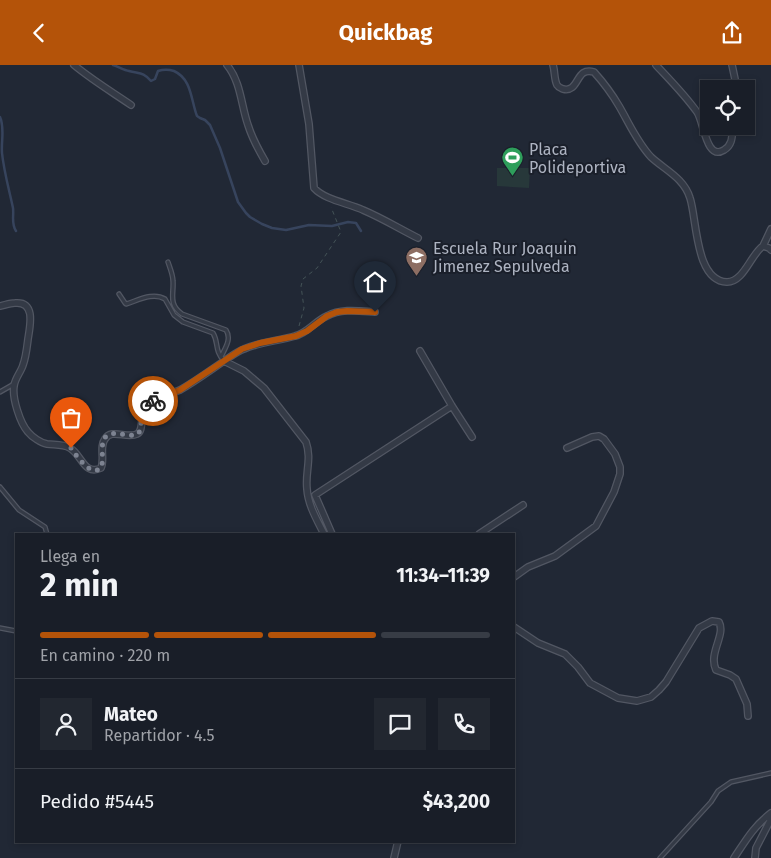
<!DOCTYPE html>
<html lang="es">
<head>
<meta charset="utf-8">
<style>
	:root { --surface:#191e28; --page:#222730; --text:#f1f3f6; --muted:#9fa2a8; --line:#373c45; --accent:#b45309 }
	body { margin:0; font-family:"Fira Sans",sans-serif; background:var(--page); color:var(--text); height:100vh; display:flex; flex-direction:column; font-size:19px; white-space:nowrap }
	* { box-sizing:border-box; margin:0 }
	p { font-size:16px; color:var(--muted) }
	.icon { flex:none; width:28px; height:28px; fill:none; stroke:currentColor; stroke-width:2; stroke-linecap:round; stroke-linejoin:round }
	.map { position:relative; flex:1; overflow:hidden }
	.side { position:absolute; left:15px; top:468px; width:500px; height:310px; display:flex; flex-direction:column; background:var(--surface); border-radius:0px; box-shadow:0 2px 8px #0003,0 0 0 1px var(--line) }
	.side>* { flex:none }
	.tools { position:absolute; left:700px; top:15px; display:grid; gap:10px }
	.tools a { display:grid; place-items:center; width:55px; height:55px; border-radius:0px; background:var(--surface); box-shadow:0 2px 8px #0003,0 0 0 1px var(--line); font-size:25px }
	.pin { position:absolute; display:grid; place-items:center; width:42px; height:42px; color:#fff; margin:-51px -21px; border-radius:50% 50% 50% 0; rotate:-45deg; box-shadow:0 0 5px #0007 }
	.pin .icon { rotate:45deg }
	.courier { position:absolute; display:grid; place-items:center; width:50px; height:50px; margin:-25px; border:4px solid #b45309; border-radius:50%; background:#fff; color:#222; box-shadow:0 1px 6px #0007 }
	.overview em { font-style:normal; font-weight:700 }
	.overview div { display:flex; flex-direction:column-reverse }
	.overview { display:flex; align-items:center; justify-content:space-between; height:85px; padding:0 25px }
	h1 { font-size:32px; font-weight:700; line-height:38px }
	.bar { display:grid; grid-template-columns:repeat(4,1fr); gap:8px 5px; align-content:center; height:60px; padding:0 25px }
	.bar i { height:6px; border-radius:4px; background:var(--line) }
	.bar .on { background:var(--accent) }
	.bar p { grid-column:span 4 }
	.line { display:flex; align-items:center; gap:12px; padding:0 25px; border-top:1px solid var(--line) }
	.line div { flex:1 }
	.round { display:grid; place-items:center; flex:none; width:52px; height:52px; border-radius:0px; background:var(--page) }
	header { display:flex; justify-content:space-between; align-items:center; height:65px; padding:0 25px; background:var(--accent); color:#fff; font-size:22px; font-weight:700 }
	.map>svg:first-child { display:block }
	.green { fill:#27383a }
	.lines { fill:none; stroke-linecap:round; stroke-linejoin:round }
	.stream { stroke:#37445d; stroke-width:2.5 }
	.lane-casing { stroke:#525763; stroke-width:5.5 }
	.street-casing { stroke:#525763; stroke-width:8 }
	.path { stroke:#445357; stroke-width:1; stroke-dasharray:4 4; stroke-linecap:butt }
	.lane { stroke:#343a46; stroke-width:3 }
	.street { stroke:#343a46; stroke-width:5.5 }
	.done { stroke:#7d8391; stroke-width:5; stroke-dasharray:0 9 }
	.route { stroke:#b45309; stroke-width:6 }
	.labels { text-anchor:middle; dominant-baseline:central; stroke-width:4; stroke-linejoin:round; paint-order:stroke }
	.poi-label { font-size:16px; fill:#aeb4c2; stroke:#1a1f2a; text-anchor:start }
</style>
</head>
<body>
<header><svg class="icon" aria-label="back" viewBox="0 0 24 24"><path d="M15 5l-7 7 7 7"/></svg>Quickbag<svg class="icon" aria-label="share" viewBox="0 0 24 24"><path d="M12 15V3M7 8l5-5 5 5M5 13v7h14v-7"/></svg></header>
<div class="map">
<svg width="771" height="793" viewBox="0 0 771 793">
	<rect width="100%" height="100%" fill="#212835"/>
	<!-- green -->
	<path class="green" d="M497,103h33l-1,20 -32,-2z"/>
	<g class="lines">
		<!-- stream -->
		<path class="stream" d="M113,0c6,2 11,5 16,6 11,3 14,1 22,10l4,-2 3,-8c6,-2 10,-2 16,0 18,8 17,30 23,45l3,2 5,2 5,5 10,23 18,54 8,11 4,4 12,7 10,4 14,2 23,-5 23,1 16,-4 8,1 5,8
			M0,52c5,11 1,24 2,36 2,19 7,36 11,55 1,8 -2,16 3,23"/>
		<defs>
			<path id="lane" d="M168,197c2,6 5,13 5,19 1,13 -5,23 9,33l44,16c6,9 -1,18 -5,27
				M119,229l6,9 1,1c13,-4 27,-12 39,-5l9,16 9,7 30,11c6,10 1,17 11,28
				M0,327l14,-8
				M0,422l19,23 26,17 2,7
				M0,563l16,3
				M660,793l51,-56 7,-11 13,-9 40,-9"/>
			<path id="street" d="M74,0c18,15 38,27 57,40
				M227,0c14,17 14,40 21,60 4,13 10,24 17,36
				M299,0l10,59 5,64c11,12 34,15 49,22 19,8 37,19 55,28
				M553,0c2,6 1,14 4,20 2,3 3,3 6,4 17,4 12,-23 31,-17 9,10 18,22 25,34 10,17 18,36 32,51 14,13 33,21 39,41 7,21 5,83 37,84 17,0 24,-28 36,-36l6,2 2,2
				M656,0c14,15 29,30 41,47 7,10 9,49 27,38 9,-5 8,-15 9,-24
				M732,0l3,14v10
				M763,181l8,-17
				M0,241c5,-1 10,-3 15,-3 21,-2 15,23 13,36 -1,8 -2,18 -5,26 -2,7 -8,13 -9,21 -2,12 6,37 14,46 4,5 13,11 19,12 8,1 16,0 23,4 12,7 14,28 31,20 4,-9 -2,-21 4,-29 6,-11 22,0 32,-5 7,-3 3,-18 7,-24 1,-3 5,-7 8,-9 8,-6 19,-7 28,-11 16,-9 32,-21 47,-31 6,-4 11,-8 17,-10 16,-7 34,-8 51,-13 13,-3 20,-15 32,-20 14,-8 33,-5 48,-4
				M420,286l32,55 20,31
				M224,296l20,10 20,17 42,54c6,17 -1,30 1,47 1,16 10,31 17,45
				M332,469l-17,-39 137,-89
				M479,469l44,-29
				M514,512l14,-10 27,-11 41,-30 18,-34 6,-18v-7l-5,-13 -11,-15 -5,-3 -7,1 -25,11
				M514,562l24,16 27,11 13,13 12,16 28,15 19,3 14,-4 8,-7 7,-8 33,-54 13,-7 7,1c7,13 -11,31 -3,48l14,5 6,4 11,25 1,12
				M394,793l4,-17
				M734,793c12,-18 19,-31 37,-45
				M755,793l1,-10 15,-29"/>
		</defs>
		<!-- lane casing -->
		<use href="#lane" class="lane-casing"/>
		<!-- street casing -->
		<use href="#street" class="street-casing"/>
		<!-- path -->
		<path class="path" d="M299,261l5,-18 -3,-22 2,-7 14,-11 24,-36 -10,-25"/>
		<!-- lane -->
		<use href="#lane" class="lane"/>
		<!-- street -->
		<use href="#street" class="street"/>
	</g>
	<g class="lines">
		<!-- done -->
		<path class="done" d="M71,383c4,6 15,21 22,22 3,1 5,0 8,-2 4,-9 -3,-28 7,-33 9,-5 22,4 31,-2l5,-23 9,-9"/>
		<!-- route -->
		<path class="route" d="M153,336l27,-11 62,-41 18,-6 36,-7 11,-5 20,-15 10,-4 10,-1 28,1"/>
	</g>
	<!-- icons -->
	<defs>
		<symbol id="stadium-pin" viewBox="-11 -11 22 30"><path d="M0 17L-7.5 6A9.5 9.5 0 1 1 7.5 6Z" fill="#2e9e5b" stroke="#1a1f2a"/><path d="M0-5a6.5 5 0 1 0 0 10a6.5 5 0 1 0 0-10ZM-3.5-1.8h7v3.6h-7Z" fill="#fff"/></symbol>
		<symbol id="school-pin" viewBox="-11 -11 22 30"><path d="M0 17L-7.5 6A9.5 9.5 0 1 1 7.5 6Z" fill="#8d6e63" stroke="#1a1f2a"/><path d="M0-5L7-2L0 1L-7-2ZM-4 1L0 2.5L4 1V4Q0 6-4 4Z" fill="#fff"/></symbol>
	</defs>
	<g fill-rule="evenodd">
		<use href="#stadium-pin" x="500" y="80" width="25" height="34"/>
		<use href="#school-pin" x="404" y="180" width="25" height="34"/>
	</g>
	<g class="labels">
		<!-- poi labels -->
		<g class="poi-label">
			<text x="529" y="84">Placa<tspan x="529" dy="18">Polideportiva</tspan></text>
			<text x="433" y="183">Escuela Rur Joaquin<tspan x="433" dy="18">Jimenez Sepulveda</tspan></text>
		</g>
	</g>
</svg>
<div class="tools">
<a><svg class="icon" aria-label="locate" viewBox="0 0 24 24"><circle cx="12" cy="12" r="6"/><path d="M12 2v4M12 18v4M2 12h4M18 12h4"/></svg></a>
</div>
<div class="pin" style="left:71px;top:383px;background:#ea580c"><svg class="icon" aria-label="bag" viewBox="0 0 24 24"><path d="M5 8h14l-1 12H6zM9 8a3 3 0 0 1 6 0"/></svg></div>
<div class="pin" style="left:375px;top:247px;background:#1f2937"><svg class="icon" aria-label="home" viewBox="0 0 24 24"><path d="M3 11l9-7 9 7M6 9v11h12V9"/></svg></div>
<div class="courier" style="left:153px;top:336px"><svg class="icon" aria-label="bike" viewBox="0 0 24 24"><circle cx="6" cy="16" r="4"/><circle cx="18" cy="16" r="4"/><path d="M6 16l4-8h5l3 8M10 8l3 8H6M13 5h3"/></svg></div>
<section class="side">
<div class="overview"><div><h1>2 min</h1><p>Llega en</p></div><em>11:34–11:39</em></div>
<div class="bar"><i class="on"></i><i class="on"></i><i class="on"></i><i></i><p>En camino · 220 m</p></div>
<div class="line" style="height:90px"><a class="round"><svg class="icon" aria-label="person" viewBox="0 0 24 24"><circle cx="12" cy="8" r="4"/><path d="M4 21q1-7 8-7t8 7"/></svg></a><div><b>Mateo</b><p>Repartidor · 4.5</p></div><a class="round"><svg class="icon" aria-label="chat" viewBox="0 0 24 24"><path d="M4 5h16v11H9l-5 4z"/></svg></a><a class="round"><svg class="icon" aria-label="phone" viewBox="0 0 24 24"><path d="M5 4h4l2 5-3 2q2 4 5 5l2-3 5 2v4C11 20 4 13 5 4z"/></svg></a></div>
<div class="line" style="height:65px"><div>Pedido #5445</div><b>$43,200</b></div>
</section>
</div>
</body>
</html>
